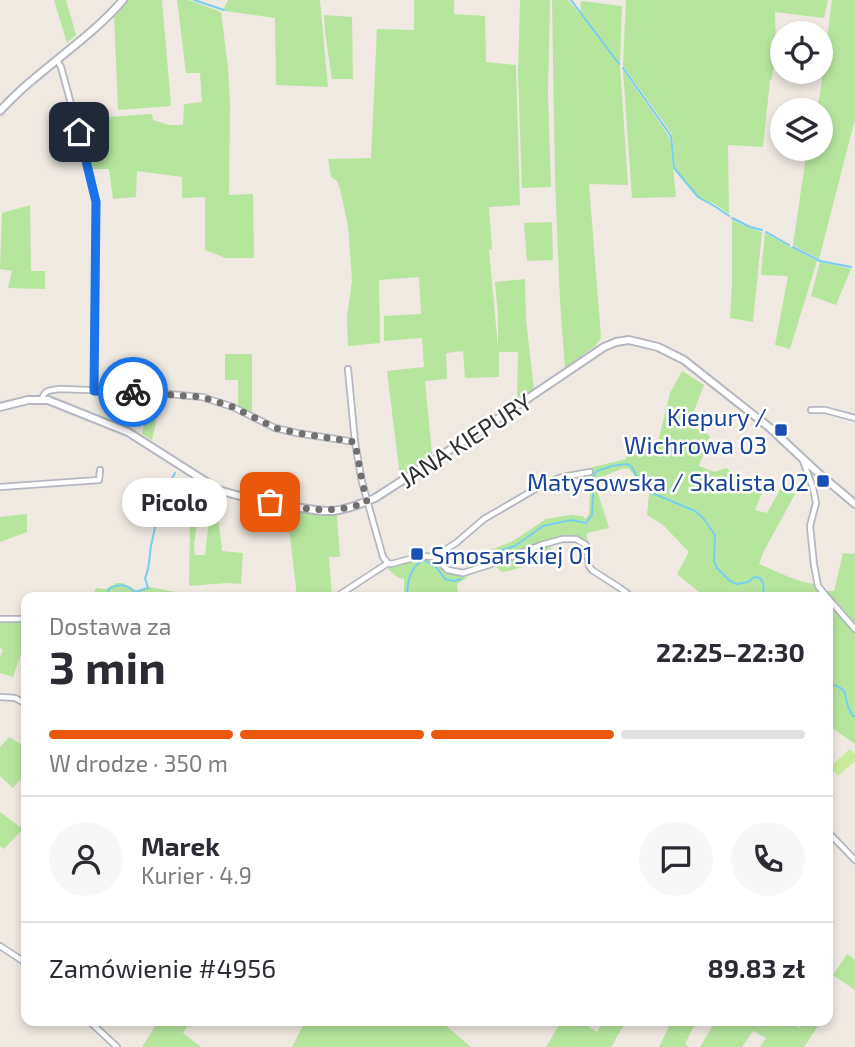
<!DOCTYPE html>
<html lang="pl">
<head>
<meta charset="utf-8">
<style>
	:root { --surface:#fff; --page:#f7f7f7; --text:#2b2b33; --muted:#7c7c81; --line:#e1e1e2; --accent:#ea580c }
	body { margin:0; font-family:"Exo 2",sans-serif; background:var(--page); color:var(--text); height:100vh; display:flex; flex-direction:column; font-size:26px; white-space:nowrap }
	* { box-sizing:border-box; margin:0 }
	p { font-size:23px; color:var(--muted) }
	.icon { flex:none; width:38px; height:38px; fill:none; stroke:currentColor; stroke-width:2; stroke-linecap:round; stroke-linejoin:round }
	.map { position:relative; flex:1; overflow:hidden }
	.details { position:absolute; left:21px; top:592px; width:812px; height:434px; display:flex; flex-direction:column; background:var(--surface); border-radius:14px; box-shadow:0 4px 10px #0003 }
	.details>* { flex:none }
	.fabs { position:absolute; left:770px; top:21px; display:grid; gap:14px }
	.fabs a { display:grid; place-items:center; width:63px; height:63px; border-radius:50%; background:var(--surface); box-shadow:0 4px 10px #0003; font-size:35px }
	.pin { position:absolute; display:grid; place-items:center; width:60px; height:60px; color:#fff; margin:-30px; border-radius:14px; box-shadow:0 4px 10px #0006 }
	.courier { position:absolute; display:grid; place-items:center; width:70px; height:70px; margin:-35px; border:5px solid #1a73e8; border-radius:50%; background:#fff; color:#222; box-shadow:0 2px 9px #0007 }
	.bubble { position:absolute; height:49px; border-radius:24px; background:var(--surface); box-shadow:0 4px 10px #0003; font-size:23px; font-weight:700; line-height:49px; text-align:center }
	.headline em { font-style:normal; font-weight:700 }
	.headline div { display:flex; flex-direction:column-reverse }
	.headline { display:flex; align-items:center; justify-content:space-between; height:119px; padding:0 28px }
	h1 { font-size:46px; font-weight:700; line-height:52px }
	.bar { display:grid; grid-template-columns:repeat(4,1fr); gap:10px 7px; align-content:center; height:84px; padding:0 28px }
	.bar i { height:9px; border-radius:5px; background:var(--line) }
	.bar .on { background:var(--accent) }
	.bar p { grid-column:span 4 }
	.line { display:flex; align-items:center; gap:18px; padding:0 28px; border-top:2px solid var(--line) }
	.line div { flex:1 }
	.round { display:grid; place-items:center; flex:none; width:74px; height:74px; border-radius:37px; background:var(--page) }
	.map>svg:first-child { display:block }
	.green { fill:#b6e59e }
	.pitch { fill:#c9ec9a }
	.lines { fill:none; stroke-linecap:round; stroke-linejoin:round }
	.stream { stroke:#75cff0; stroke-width:2 }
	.street-casing { stroke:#b4b7c1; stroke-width:8 }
	.secondary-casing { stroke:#b4b7c1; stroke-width:10 }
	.street { stroke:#fff; stroke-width:4.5 }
	.secondary { stroke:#fff; stroke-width:6 }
	.done { stroke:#726f6d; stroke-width:7; stroke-dasharray:0 12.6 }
	.route { stroke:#1a73e8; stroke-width:9 }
	.transit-dot { fill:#1a4fb4; stroke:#fff; stroke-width:2.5 }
	.labels { text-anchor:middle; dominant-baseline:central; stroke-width:5; stroke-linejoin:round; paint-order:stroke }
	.transit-label { font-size:24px; fill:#164399; stroke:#fff; text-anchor:end }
	.street-label { font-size:24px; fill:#2e2e2e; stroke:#fff }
</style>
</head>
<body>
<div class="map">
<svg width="855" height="1047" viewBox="0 0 855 1047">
	<rect width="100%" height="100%" fill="#efe9e1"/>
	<!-- green -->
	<path class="green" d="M54,0h12l10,35 -9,8z
		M127,0h35l9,106 -53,4 -4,-96z
		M177,0h12l32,12 7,55 2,35 -1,93 24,-1 1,64h-28l-21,-8v-53l-23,1v-21l-45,-6 -1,26 -23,2 -4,-30h-18l-14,-50 75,-5 1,6 16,5h14l1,-21 18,-2 -2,-29h-14z
		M228,0h92l8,87 -52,-2 -1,-67 -50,-7 -1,-3z
		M414,0h40v14l31,2 1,46 30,3 4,140 -31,2 3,42 -3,1 9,98v-34l-3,-32 30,-3 1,40 8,70 -17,10 1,-47h-19v25l-34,1 -2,-27 -17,2 1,26 -22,2 7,73 -32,23 -13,-106 37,-4 -2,-29 -38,3v-25l37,-2 -2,-37 -40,3 1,63 -32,3 -1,-30 5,-35 -4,-55 -8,-37 -3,-8 -6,-4 -3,-18 43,-1 6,-129 37,1z
		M520,0h30l-2,94 3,93 -29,1 -4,-115z
		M552,0h16l12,14 1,-13 41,5 -2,60 8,119 -39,-1 12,154 -6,8 -30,22 -5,-66 -5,-122z
		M626,0h202l-4,18 -49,-6 1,34 -4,33 -2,1 -7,67 -35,-2 1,69 -14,-10 -16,-6 -24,-30 -3,-34 -49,-68z
		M832,0h23v119l-36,140 -26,-14 14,-96h14v-39h-5l4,-15z
		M324,15l28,2 1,62h-21l-7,-47z
		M623,70l47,68 6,59 -44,1z
		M30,205l1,66h14v18l-37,-1 4,-17 -12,-2 2,-56z
		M732,220l17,8 13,4 -9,90 -23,-4 2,-35z
		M552,222l1,38 -26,1 -3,-38z
		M765,233l52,28 -27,88 -15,-4 13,-69 -27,-1z
		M820,262l31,7 -15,36 -25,-9z
		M225,354h27v61l-14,-7v-28h-13z
		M682,371l22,14 -15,39 21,12 -11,30 15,6 12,-4 36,25 -7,17 12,3 15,-27 13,8 -31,57 -5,13c16,6 46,23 62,19l4,8h9l9,-38 12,1v190l-27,-19v-128h-123l-28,-23 12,-22 -26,-27 -16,-10 2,-21 -20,-25 -5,-1 -28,11v8l13,41 -22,5 1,12 -13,-8 -39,8 -67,24 19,-18 25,-10 33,-22 25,-4 12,1 2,3 4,-5 2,-41 3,-2 -5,-3 37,-9 2,-12 28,3 14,-57z
		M150,395h12l-10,45 -10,-6z
		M197,485l4,3 -7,58 1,9h10l7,-62 8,4 -2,19 4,35 21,2 -2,31 -15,-1 -37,3 1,-60z
		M287,511l38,4h12l3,42h-11l3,40h-35z
		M27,514v18l-27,10v-25z
		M551,546v11l-38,13 -11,2 -7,-6 35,-14z
		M422,557l8,1 21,15 17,4 -11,7 1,8 -17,5h-37v-18l-7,-2 -10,-9z
		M116,583h7l14,8 12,-4 54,10h-76l-7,-4 -10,1 -2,3h-16l4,-9 10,1z
		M26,620v19l-13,38 -13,-4v-15l3,-8 -3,-2v-26z
		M9,737l17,10v26l-13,15 -13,-12v-29z
		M0,812l23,17 -19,20 -4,-3z
		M847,954l8,6v30l-22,-15z
		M159,1020h32l-8,13 18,14h-59z
		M306,1020h133l32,27h-179z
		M562,1020h16l19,12 7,-12h23l-16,27h-65z
		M672,1020h25l-12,24 4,3h-30z
		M716,1020h72l11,8 5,-8h18l-18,27h-44l6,-9 -13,-7 -11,16h-42z"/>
	<!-- pitch -->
	<path class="pitch" d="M850,749l5,5v7l-17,15 -8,-9z"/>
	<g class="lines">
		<!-- stream -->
		<path class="stream" d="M194,0l30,10
			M571,0l48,64
			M623,68l48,68 3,32 24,29 18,10 13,9
			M732,218l18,9 12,3
			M766,232l23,13
			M793,247l27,14 31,6
			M475,566l10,-10 30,-10 28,-20 28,-6 15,3 6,-8 2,-40 3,-4 15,-5 15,-2 4,2 7,12 14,15 43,18 8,7 12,17 -1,26 3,7 13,13 7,3 11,-2 6,-5 6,1 3,5 1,14
			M135,592l13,-4 -3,-10c5,-10 4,-21 6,-32 4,-22 13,-54 24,-73
			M105,597l5,-9c13,-6 21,-2 29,9
			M407,597c0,-14 3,-31 17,-37l13,8 8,11 9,2 7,-2
			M0,622l26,-1
			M828,683c27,8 11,13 25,33h2"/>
		<defs>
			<path id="street" d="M57,60l4,7 28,103 7,32 -2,189
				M348,369l7,73 7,40 21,75 5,6 3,1 30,-8 13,1 22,-14 28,-24 60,-35 18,-7 28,-5
				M42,399c2,-9 9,-9 18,-10l85,3 57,5 31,10 42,21 22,5 58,9
				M811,410h14l30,8
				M802,458l11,30 3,15 -6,23 4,39 4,21 9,11
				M0,487l99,-7 1,-10
				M434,557l14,13 15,3 35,-11 43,-17 22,-6h13l10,6 3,21 3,4 28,18 12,9
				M336,597l52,-34
				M828,598l27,31
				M0,619h26
				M0,697l15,1 11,6
				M828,832l27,28
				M0,946l26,17
				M88,1020l29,27"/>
			<path id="secondary" d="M0,111c37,-41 87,-69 123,-111
				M0,407l28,-7h20l80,32 91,58c21,7 42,11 64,15 16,2 33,7 50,6 15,-2 28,-7 42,-13l112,-72 117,-79 12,-5 13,-2 29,7 26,13 86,68 46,43 39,33"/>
		</defs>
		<!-- street casing -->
		<use href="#street" class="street-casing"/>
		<!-- secondary casing -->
		<use href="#secondary" class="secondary-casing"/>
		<!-- street -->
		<use href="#street" class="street"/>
		<!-- secondary -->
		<use href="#secondary" class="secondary"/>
	</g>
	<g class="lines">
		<!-- done -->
		<path class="done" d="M133,392l69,5 31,10 42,21 22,5 58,9 7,39 5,21c-35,13 -62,7 -97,0"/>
		<!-- route -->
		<path class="route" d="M79,132l17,70 -2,189 39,1"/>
	</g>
	<!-- markers -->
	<g class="transit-dot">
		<rect x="774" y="423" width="14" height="14" rx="3.5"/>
		<rect x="816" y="474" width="14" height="14" rx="3.5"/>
		<rect x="410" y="547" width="14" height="14" rx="3.5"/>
	</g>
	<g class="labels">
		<!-- transit labels -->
		<g class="transit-label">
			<text x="767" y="416">Kiepury /<tspan x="767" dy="28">Wichrowa 03</tspan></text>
			<text x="809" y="481">Matysowska / Skalista 02</text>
			<text x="431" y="554" text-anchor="start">Smosarskiej 01</text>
		</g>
		<!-- street labels -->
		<g class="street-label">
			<text transform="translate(465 440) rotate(-33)">JANA KIEPURY</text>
		</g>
	</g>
</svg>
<div class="fabs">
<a><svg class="icon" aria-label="locate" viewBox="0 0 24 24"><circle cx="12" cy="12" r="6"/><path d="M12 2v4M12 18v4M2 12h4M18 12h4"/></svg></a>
<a><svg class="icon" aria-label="layers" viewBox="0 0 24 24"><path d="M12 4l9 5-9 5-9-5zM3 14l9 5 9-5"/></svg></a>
</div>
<div class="pin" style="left:270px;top:502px;background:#ea580c"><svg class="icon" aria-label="bag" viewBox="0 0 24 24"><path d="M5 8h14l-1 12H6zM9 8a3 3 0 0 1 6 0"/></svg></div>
<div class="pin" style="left:79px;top:132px;background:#1f2937"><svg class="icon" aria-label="home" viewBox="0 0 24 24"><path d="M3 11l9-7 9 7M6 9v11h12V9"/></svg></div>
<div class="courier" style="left:133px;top:392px"><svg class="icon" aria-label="bike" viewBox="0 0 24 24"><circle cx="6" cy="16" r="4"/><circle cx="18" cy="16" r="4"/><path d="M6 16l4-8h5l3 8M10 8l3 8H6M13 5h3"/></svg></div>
<div class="bubble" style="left:122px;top:478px;width:105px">Picolo</div>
<section class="details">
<div class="headline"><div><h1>3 min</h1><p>Dostawa za</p></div><em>22:25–22:30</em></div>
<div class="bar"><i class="on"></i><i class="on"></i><i class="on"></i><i></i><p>W drodze · 350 m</p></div>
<div class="line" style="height:126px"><a class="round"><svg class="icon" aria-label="person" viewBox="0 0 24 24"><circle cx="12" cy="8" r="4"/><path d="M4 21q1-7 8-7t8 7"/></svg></a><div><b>Marek</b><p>Kurier · 4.9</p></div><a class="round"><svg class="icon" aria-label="chat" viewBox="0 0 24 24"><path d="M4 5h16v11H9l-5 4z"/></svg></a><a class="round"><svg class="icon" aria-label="phone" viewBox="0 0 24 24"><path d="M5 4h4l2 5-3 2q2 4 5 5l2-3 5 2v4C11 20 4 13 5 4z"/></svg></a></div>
<div class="line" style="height:91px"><div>Zamówienie #4956</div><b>89.83 zł</b></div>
</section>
</div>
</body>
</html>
